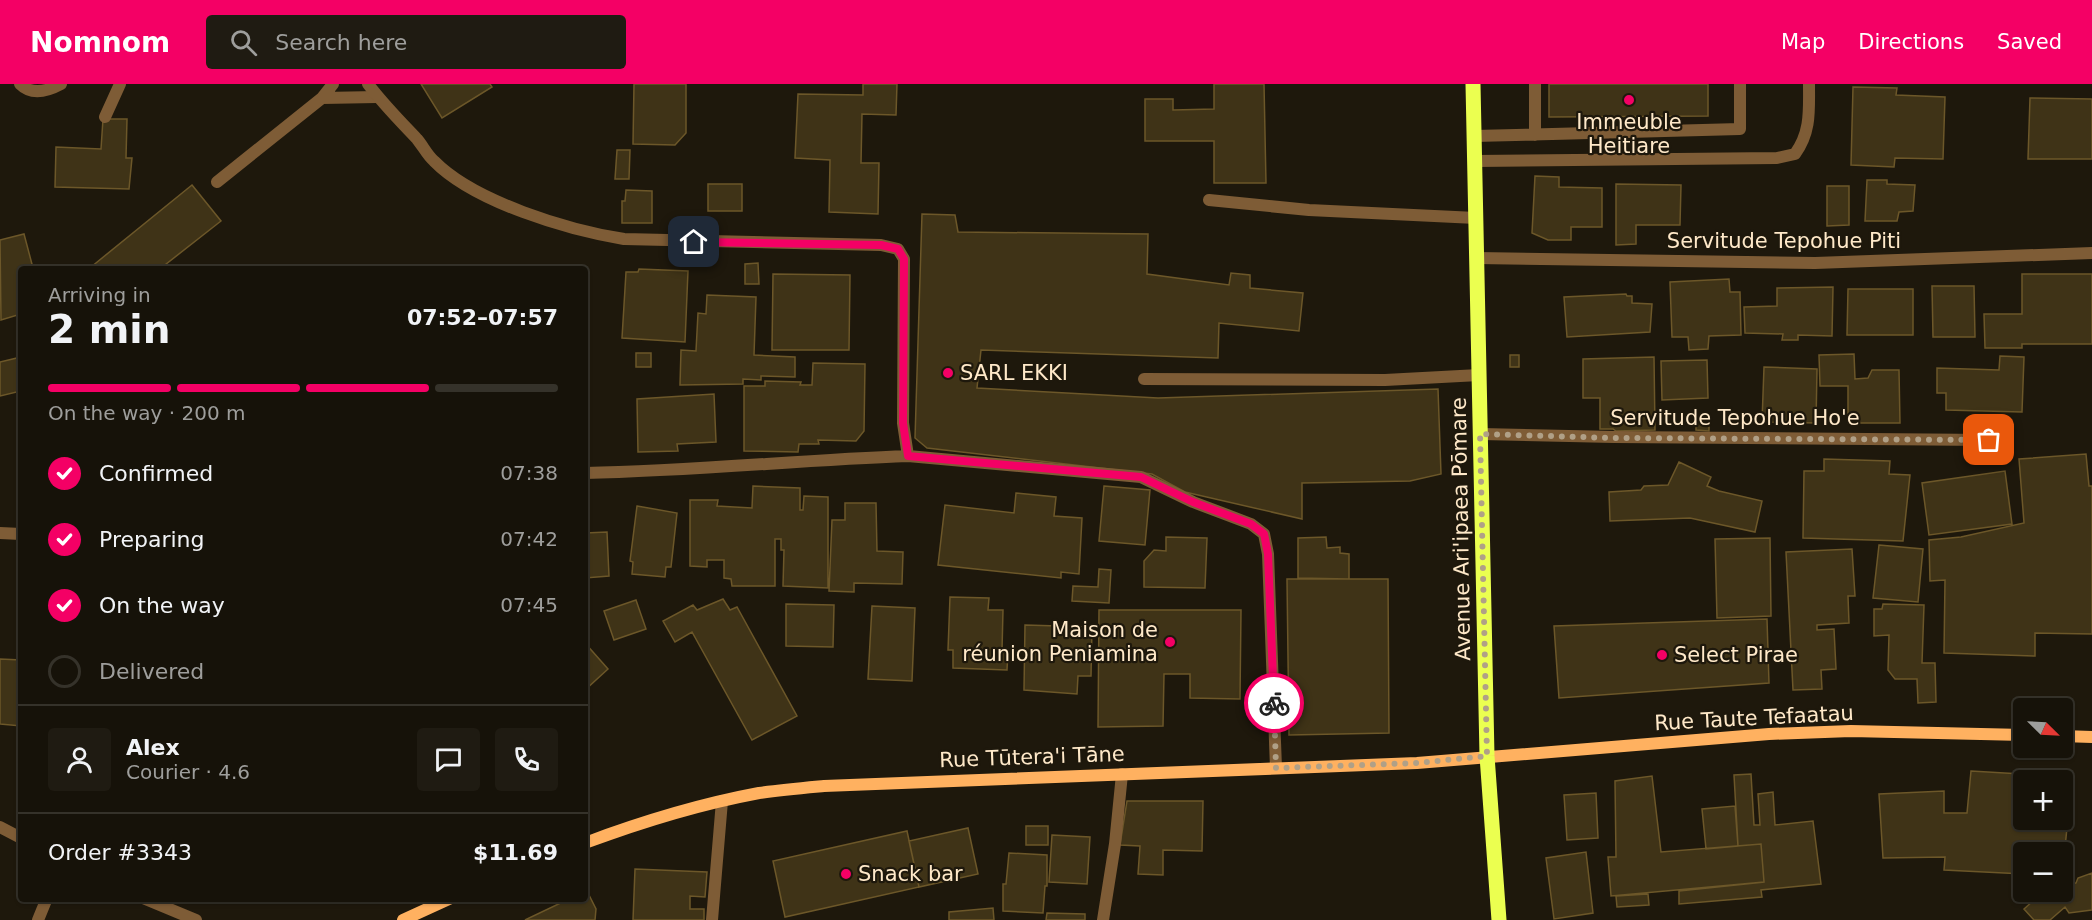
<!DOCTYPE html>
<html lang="en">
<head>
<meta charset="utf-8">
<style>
	:root { --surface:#161209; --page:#1f1b12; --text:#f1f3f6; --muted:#9e9e9c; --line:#35322a; --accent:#f40065 }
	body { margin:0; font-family:"DejaVu Sans",sans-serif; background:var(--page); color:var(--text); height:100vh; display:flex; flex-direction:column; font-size:22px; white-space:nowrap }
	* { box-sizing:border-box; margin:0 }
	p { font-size:20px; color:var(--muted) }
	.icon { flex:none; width:33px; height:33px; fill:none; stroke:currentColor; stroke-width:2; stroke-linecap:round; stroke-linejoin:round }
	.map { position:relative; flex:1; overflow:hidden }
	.side { position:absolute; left:18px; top:182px; width:570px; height:636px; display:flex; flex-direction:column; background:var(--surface); border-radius:6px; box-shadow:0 2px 4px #0004,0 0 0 2px var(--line) }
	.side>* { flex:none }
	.needle { width:39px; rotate:114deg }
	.buttons { position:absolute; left:2013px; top:614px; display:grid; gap:12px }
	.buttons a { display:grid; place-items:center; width:60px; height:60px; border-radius:6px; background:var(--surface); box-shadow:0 2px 4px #0004,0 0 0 2px var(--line); font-size:30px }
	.pin { position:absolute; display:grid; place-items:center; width:51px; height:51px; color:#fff; margin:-26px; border-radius:12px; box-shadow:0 3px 9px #0006 }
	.courier { position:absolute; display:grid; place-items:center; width:60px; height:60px; margin:-30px; border:4px solid #f40065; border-radius:50%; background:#fff; color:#222; box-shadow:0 2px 8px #0007 }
	.head em { font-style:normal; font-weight:800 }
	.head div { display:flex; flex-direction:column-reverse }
	.head { display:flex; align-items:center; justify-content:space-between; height:102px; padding:0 30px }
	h1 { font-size:39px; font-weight:800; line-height:45px }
	.bar { display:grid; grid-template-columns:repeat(4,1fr); gap:9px 6px; align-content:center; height:72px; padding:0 30px }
	.bar i { height:8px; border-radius:4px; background:var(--line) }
	.bar .on { background:var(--accent) }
	.bar p { grid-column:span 4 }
	.line { display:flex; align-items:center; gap:15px; padding:0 30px; border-top:2px solid var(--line) }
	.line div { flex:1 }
	.round { display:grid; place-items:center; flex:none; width:63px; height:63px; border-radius:6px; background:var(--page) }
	ol { padding:0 30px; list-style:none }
	li { display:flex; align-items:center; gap:18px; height:66px }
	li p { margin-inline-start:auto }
	li .icon { padding:6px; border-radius:50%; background:var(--accent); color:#fff; stroke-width:4 }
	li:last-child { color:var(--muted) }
	li i { width:33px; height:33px; border:3px solid var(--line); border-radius:50% }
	header { display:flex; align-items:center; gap:36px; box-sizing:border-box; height:84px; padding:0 30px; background:var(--accent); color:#fff }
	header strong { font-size:28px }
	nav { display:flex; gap:33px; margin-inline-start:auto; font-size:21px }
	.search { width:420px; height:54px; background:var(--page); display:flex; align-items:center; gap:15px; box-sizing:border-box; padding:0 21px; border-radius:6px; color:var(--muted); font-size:22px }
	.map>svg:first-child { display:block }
	.building { fill:#3f3317; stroke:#6c5729; stroke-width:1.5; fill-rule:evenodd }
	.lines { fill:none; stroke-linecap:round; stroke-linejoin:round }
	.lane { stroke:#7e5c36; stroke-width:12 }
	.street { stroke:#7e5c36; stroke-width:12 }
	.secondary { stroke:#ffb160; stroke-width:12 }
	.primary { stroke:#ebff50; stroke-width:15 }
	.done { stroke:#b0a087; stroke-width:6; stroke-dasharray:0 10.8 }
	.route { stroke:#f40065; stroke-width:8 }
	.poi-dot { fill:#f40065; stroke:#1e180c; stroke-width:2 }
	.labels { text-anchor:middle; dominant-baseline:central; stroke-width:4.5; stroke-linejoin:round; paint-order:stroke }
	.poi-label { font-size:21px; fill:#ffe9c9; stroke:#1e180c; text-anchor:start }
	.street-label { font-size:21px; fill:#ffe9c9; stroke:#1e180c }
</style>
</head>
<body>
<header>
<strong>Nomnom</strong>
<div class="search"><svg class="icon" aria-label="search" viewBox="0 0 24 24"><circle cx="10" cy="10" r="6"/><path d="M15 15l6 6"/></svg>Search here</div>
<nav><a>Map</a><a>Directions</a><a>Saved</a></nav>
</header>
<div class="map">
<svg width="2092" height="836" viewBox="0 0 2092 836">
	<rect width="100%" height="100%" fill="#1e180c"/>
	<!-- building -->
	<path class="building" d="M421,0h69l2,3 -50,31z
		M634,0h52v49l-11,12 -42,-1z
		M863,0h34l-1,31 -34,-1 -1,49h18l-1,51 -49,-2 1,-52 -35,-2 3,-64 65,1z
		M1214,0h50l2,99h-52v-42h-69v-42h28v11l41,-1z
		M1549,0h159v32l-159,1z
		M1853,3l44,1 -1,7 49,2 -2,62 -48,-1 -1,9 -43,-2z
		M2030,14l62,1v60h-64z
		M103,35h24l-1,39h6l-3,31 -74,-2 1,-40 45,2z
		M617,66h13l-1,29h-14z
		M1535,92l24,1v10l43,1v39h-31v13h-23l-16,-7z
		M1867,96h20v4l28,1 -2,26 -14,1 -2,9h-32z
		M708,100h34v27h-34z
		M1616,100l65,1 -1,40h-44v19l-20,1z
		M192,101l29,36 -60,47h-68l-2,-1z
		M1827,102h22v39l-22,1z
		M626,106l26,1v32h-30v-22h3z
		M922,130l33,1 3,17 190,2 -1,40 82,11 2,-12 19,2v13l53,5 -4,38 -80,-8 -1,35 -237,-8 -4,38 181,10 280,-9 3,85 -31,7 -108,2v36l-117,-27 -33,-18 -225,-26 -12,-10z
		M24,150l9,34h-12v46l-20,6 -1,-80z
		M758,179l1,21h-14v-20z
		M639,185l49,2 -3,71 -63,-4 4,-66h12z
		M773,190l77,1 -1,75h-77z
		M2022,190h70v70h-70v4h-37l-1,-34h38z
		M1729,195l1,13h10l1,43 -32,1 -1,13 -19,1 -1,-13h-16l-2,-55z
		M1932,202h42l1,51h-42z
		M1833,203l-1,49 -34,-1v5h-16l1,-6 -38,-1 -1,-26 33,-1v-18z
		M1848,205h65v46h-66z
		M1626,210l1,2h5v7l20,1 -2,28 -83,5 -3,-40z
		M707,211l49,2 -2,58 41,2v20l-34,-1v4l-18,-1v5l-63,1 1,-35 15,1 2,-38 8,1z
		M636,269h15v14h-15z
		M1854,270l1,25 13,-1 4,-8h27l1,53h-52v-37h-28l-1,-31z
		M1510,271h9v12h-9z
		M2000,272l24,1 -2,55 -76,-2v-17h-9v-25l62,2z
		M1654,273l1,73 -39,1 -3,-2h-13v-31h-17v-39z
		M17,274l4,15v18l-21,5v-34z
		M1707,276l1,38 -46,2 -1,-39z
		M813,279l52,1 -1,67 -8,10 -38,-1 1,4h-20l-1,8 -54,-1v-65h21v-5l36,1 -1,3h12z
		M1764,283l53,2 -1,54 -54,-1z
		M714,310l2,48 -39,2 1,7 -40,1 -1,-53z
		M1696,333l13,1v13l-13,-1z
		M2086,370l3,32h3v148l-57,-1v23l-91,-3 1,-73 -15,1 -1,-41 32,-3 63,-14 -5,-64z
		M1824,375l66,2 -1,13 21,1 -7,66 -100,-3 1,-67h20z
		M1679,378l32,15 -4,9 12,5 43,10 -7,31 -65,-14 -80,3 -1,-29 32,-2 3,-4 24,-1z
		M2005,387l7,53 -83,11 -7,-52z
		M753,402l47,2v22h3l1,-14 24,1v91l-45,-2 1,-36h-3v-11h-6v47h-43l-1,-7 -7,-1v-18h-17v7l-17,-1v-66h28l-1,6 35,2z
		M1104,402l46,4 -5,55 -46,-4z
		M1016,409l40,4 -2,19 28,2 -3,56 -18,-2v6l-123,-13 7,-60 69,8z
		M845,419h31l1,48 26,1 -1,32 -48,-1v9l-25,-1 3,-71h13z
		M637,422l40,7 -6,54h-5l-1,10 -33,-3 1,-12 -3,-1z
		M607,448l2,44 -24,2v-45z
		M1166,453l41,1 -2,50 -61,-1v-26l10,-11 12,1z
		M1326,453l1,11 13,-1v6l9,1v25l-51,-1v-40z
		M1770,454l1,78 -54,2 -2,-79z
		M1879,461l44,4 -5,53 -45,-4z
		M1852,465l3,47h-7l1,27 -32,2v5l17,-1 2,40 -15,1 1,19 -29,1 -7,-138z
		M1099,485l12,1 -2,33 -37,-2 1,-15 25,1z
		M1287,495h101l1,154 -100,2z
		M950,513l39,1 -1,12h15l-1,41h6l-1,19 -54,-2v-18h-5z
		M723,515l7,11 7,-3 60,109 -45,24 -60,-108 -17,10 -12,-21 30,-16 4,5z
		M636,516l10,29 -32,11 -10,-29z
		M786,520l48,1 -1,42 -47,-1z
		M1883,520l41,1 -2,58h13l1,39 -18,1 -1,-24h-22l-7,-9 1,-35 -15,1v-27h8z
		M872,522l43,2 -3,73 -44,-2z
		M1099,526h142l-1,89 -50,-1v-24h-26l-1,52 -65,1z
		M1767,535l2,64 -210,15 -5,-72z
		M1025,541l67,2 -1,49h-13l-1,18 -53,-4z
		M585,559l23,26 -23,21z
		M0,575l21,1v66l-21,-2z
		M1971,687l101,6 -9,91 -1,-16h-38v22l-80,-4 1,-13 -62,1 -4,-64 65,-3v22h23zM2024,696h38v39h-38z
		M1751,690l3,51h6l-2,-31 15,-2 2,33 38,-4 8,63 -60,6 1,7 -83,7v-13l85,-9 -3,-38 -23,2 -4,-71z
		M1652,692l9,76 100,-8 3,38 -153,14 -3,-39h8l-1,-76z
		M1596,709l2,45 -31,2 -3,-45z
		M1127,717h76l-1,50 -39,-1v25l-25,-1 2,-28 -20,-1z
		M1735,722l3,40 -32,3 -4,-40z
		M1026,742h22v19h-22z
		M968,744l10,46 -59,13 -10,-46z
		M907,747l12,56 -134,30 -12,-56z
		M1052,751l38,2 -3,47 -38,-2z
		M1586,768l7,61 -39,6 -8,-61z
		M1009,769l38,2v31h-2l-2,27 -40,-2v-27h3z
		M635,785l72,3 -2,25 -15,-1v13h14v11h-71z
		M2092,789v37l-23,3 -4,-6 -15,13h-16l-10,-11 18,-16 20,-2v-4l14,-4 2,-5z
		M587,807l9,18 -1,11h-70l46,-22h14v-6z
		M1648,810l1,11 -32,2 -1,-11z
		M993,824l1,12h-45v-8z
		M1047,829l38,1v6h-39z"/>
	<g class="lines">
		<!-- lane -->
		<path class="lane" d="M322,14l55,-1
			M1535,51v-51
			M1474,52l266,-7v-45
			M217,98l105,-84 11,-14
			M1209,116l100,10 167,8
			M1103,836l12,-76 7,-70"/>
		<!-- street -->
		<path class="street" d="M20,0c12,12 28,7 41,0
			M368,0c15,20 32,37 49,55 6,7 10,16 17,22 40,41 134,69 190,78l257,6 17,4 6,10 -1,164 5,33 233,21 52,25 58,22 13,10 4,20 8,214
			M105,33l15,-33
			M1475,77l302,-3 18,-4c16,-22 14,-43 14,-70
			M1477,174l338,5 277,-10
			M1144,295l241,1 94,-5
			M1481,350l133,3 375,3
			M585,389c108,-2 215,-13 323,-17
			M0,449l21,1
			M0,743l21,11
			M143,814l53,22
			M38,836l9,-22
			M712,836l10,-119"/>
		<!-- secondary -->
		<path class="secondary" d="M2062,652l30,1
			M585,759c56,-21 115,-39 174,-50 22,-3 44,-5 65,-7l593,-23 352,-29 82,-3 173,4
			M403,836l48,-22"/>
		<!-- primary -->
		<path class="primary" d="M1473,0l14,672 12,164"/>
	</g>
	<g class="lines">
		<!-- done -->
		<path class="done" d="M1274,619l2,65 141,-5 70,-7 -7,-322 134,4 375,2"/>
		<!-- route -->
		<path class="route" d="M694,158l187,3 17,4 6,10 -1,164 5,33 233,21 52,25 58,22 13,10 4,20 6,149"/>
	</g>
	<!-- markers -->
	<g class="poi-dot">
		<circle cx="1629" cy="16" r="6"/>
		<circle cx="948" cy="289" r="6"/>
		<circle cx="1170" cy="558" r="6"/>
		<circle cx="1662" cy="571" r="6"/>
		<circle cx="846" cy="790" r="6"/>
	</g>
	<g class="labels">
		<!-- poi labels -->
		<g class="poi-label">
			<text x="1629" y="38" text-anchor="middle">Immeuble<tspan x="1629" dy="24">Heitiare</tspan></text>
			<text x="960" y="289">SARL EKKI</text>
			<text x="1158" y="546" text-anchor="end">Maison de<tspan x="1158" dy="24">réunion Peniamina</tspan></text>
			<text x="1674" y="571">Select Pirae</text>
			<text x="858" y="790">Snack bar</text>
		</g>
		<!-- street labels -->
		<g class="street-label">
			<text x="1784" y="157">Servitude Tepohue Piti</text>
			<text x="1735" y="334">Servitude Tepohue Ho'e</text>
			<text transform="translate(1461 445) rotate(-91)">Avenue Ari'ipaea Pōmare</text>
			<text transform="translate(1754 634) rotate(-3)">Rue Taute Tefaatau</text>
			<text transform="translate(1032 673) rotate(-2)">Rue Tūtera'i Tāne</text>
		</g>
	</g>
</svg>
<div class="buttons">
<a><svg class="needle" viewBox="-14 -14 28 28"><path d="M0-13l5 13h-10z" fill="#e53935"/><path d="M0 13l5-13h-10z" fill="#9e9e9c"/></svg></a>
<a>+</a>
<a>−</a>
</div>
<div class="pin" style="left:1989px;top:356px;background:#ea580c"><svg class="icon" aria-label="bag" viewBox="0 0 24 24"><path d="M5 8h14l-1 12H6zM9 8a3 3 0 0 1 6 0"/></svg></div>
<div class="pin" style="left:694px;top:158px;background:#1f2937"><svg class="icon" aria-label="home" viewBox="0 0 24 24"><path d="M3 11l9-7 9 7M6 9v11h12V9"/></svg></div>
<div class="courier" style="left:1274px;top:619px"><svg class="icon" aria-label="bike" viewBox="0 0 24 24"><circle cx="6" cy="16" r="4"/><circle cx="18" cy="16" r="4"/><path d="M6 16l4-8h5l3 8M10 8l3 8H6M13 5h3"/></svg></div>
<section class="side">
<div class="head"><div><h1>2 min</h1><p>Arriving in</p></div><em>07:52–07:57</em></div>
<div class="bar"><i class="on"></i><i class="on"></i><i class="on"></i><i></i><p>On the way · 200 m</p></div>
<ol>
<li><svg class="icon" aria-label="check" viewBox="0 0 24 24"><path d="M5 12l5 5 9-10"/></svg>Confirmed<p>07:38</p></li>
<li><svg class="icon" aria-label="check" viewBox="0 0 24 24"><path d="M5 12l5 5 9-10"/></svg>Preparing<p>07:42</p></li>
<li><svg class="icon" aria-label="check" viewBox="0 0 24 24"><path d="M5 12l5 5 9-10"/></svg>On the way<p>07:45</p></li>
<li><i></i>Delivered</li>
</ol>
<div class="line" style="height:108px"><a class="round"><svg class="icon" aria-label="person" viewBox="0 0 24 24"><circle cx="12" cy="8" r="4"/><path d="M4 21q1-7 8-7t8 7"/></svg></a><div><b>Alex</b><p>Courier · 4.6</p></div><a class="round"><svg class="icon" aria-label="chat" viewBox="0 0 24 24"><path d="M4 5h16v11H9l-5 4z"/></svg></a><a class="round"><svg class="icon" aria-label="phone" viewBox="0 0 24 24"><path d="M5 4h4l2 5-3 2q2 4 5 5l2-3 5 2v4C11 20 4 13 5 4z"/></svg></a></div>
<div class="line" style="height:78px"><div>Order #3343</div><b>$11.69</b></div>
</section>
</div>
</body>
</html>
